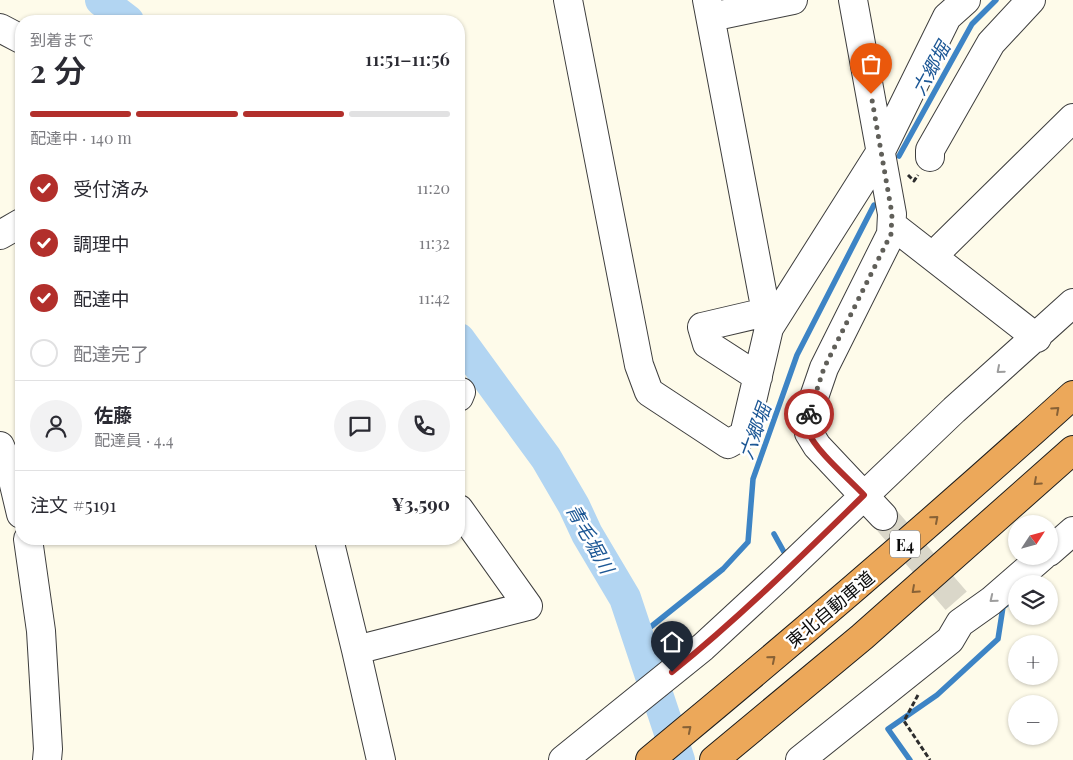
<!DOCTYPE html>
<html lang="ja">
<head>
<meta charset="utf-8">
<style>
	:root { --surface:#fff; --page:#f2f2f3; --text:#2b2b33; --muted:#7c7c81; --line:#e1e1e2; --accent:#b22f2b }
	body { margin:0; font-family:"Playfair Display","Noto Sans JP",serif; background:var(--page); color:var(--text); height:100vh; display:flex; flex-direction:column; font-size:19px; white-space:nowrap }
	* { box-sizing:border-box; margin:0 }
	p { font-size:16px; color:var(--muted) }
	.icon { flex:none; width:28px; height:28px; fill:none; stroke:currentColor; stroke-width:2; stroke-linecap:round; stroke-linejoin:round }
	.map { position:relative; flex:1; overflow:hidden }
	.drawer { position:absolute; left:15px; top:15px; width:450px; height:530px; display:flex; flex-direction:column; background:var(--surface); border-radius:20px; box-shadow:0 1px 4px #0004 }
	.drawer>* { flex:none }
	.needle { width:32px; rotate:54deg }
	.controls { position:absolute; left:1008px; top:515px; display:grid; gap:10px }
	.controls a { display:grid; place-items:center; width:50px; height:50px; border-radius:50%; background:var(--surface); box-shadow:0 1px 4px #0004; font-size:25px }
	.pin { position:absolute; display:grid; place-items:center; width:42px; height:42px; color:#fff; margin:-51px -21px; border-radius:50% 50% 50% 0; rotate:-45deg; box-shadow:0 0 5px #0007 }
	.pin .icon { rotate:45deg }
	.courier { position:absolute; display:grid; place-items:center; width:50px; height:50px; margin:-25px; border:4px solid #b22f2b; border-radius:50%; background:#fff; color:#222; box-shadow:0 1px 6px #0007 }
	.overview em { font-style:normal; font-weight:600 }
	.overview div { display:flex; flex-direction:column-reverse }
	.overview { display:flex; align-items:center; justify-content:space-between; height:85px; padding:0 15px }
	h1 { font-size:32px; font-weight:600; line-height:38px }
	.bar { display:grid; grid-template-columns:repeat(4,1fr); gap:8px 5px; align-content:center; height:60px; padding:0 15px }
	.bar i { height:6px; border-radius:4px; background:var(--line) }
	.bar .current { background:var(--accent) }
	.bar p { grid-column:span 4 }
	.line { display:flex; align-items:center; gap:12px; padding:0 15px; border-top:1px solid var(--line) }
	.line div { flex:1 }
	.round { display:grid; place-items:center; flex:none; width:52px; height:52px; border-radius:26px; background:var(--page) }
	ol { padding:0 15px; list-style:none }
	li { display:flex; align-items:center; gap:15px; height:55px }
	li p { margin-inline-start:auto }
	li .icon { padding:5px; border-radius:50%; background:var(--accent); color:#fff; stroke-width:4 }
	li:last-child { color:var(--muted) }
	li i { width:28px; height:28px; border:2px solid var(--line); border-radius:50% }
	.map>svg:first-child { display:block }
	.lines { fill:none; stroke-linecap:round; stroke-linejoin:round }
	.stream { stroke:#3d84c5; stroke-width:5.5 }
	.river { stroke:#b2d5f2; stroke-width:32 }
	.minor-tunnel { stroke:#dad7c9; stroke-width:28; stroke-dasharray:28 14; stroke-linecap:butt }
	.minor-casing { stroke:#3e3e3e; stroke-width:30 }
	.highway-casing { stroke:#1c1c1c; stroke-width:30 }
	.path { stroke:#2d2d2d; stroke-width:3; stroke-dasharray:5 2.5; stroke-linecap:butt }
	.minor { stroke:#fff; stroke-width:28 }
	.highway { stroke:#eca85a; stroke-width:28 }
	.oneway { stroke:#9d9d9d }
	.oneway2 { stroke:#876136 }
	.done { stroke:#605f59; stroke-width:5; stroke-dasharray:0 9 }
	.route { stroke:#b22f2b; stroke-width:6 }
	.labels { text-anchor:middle; dominant-baseline:central; stroke-width:5; stroke-linejoin:round; paint-order:stroke }
	.shield { fill:#fff; stroke:#545454; stroke-width:1 }
	.shield-label { font-size:16px; font-weight:bold; fill:#0b0b0b }
	.street-label { font-size:18px; fill:#0b0b0b; stroke:#fff }
	.water-label { font-size:19px; font-style:italic; fill:#1c5795; stroke:#fff }
</style>
</head>
<body>
<div class="map">
<svg width="1073" height="760" viewBox="0 0 1073 760">
	<rect width="100%" height="100%" fill="#fefbea"/>
	<g class="lines">
		<!-- stream -->
		<path class="stream" d="M899,156l73,-132 24,-24
			M774,534l10,18
			M638,637l85,-68 25,-27 5,-63 44,-124 77,-150
			M910,760l-22,-31 49,-34 61,-56 5,-32 4,-3"/>
		<!-- river -->
		<path class="river" d="M101,0l27,21
			M459,339l87,119 28,48 13,28 38,64 54,162"/>
		<!-- minor-tunnel -->
		<path class="minor-tunnel" d="M883,516l76,88"/>
		<defs>
			<path id="minor" d="M568,0l71,365 10,27 79,52 16,-9 25,-107 112,-177 66,-134 19,-17
				M707,0l62,328
				M853,0l39,214 -1,20 -67,134 -11,32 -6,21 2,12 8,13 66,70
				M711,17l82,-17
				M0,28l21,11
				M930,157v-7l61,-107 40,-43
				M892,225l145,113
				M0,235l21,-12
				M935,258l7,-11 131,-129
				M758,377l-51,-33 -5,-17 64,-15
				M459,397l2,-5
				M0,446l11,26 10,42
				M28,539l13,92 7,118 -1,11
				M329,539l27,111 172,-44 -69,-97
				M1049,552l24,-21
				M356,650l25,110
				M563,760l140,-113 77,-71 174,-166 119,-107
				M800,760l150,-120 10,-17 31,-22 52,-45"/>
			<path id="highway" d="M650,760c144,-119 285,-240 423,-365
				M714,760l148,-123 211,-187"/>
		</defs>
		<!-- minor casing -->
		<use href="#minor" class="minor-casing"/>
		<!-- highway casing -->
		<use href="#highway" class="highway-casing"/>
		<!-- path -->
		<path class="path" d="M908,175l6,6 4,-6
			M918,695l-14,26 26,39"/>
		<!-- minor -->
		<use href="#minor" class="minor"/>
		<!-- highway -->
		<use href="#highway" class="highway"/>
	</g>
	<!-- one-way arrows -->
	<defs><path id="oneway-chevron" d="M-2-3.5L2.5 0L-2 3.5" fill="none" stroke-width="1.6" stroke-linecap="round" stroke-linejoin="round" transform="scale(1.25)"/></defs>
	<g class="oneway">
		<use href="#oneway-chevron" transform="translate(1000 370) rotate(139)"/>
		<use href="#oneway-chevron" transform="translate(993 599) rotate(141)"/>
	</g>
	<g class="oneway2">
		<use href="#oneway-chevron" transform="translate(1056 410) rotate(-42)"/>
		<use href="#oneway-chevron" transform="translate(1037 482) rotate(138)"/>
		<use href="#oneway-chevron" transform="translate(935 519) rotate(-41)"/>
		<use href="#oneway-chevron" transform="translate(915 590) rotate(138)"/>
		<use href="#oneway-chevron" transform="translate(772 659) rotate(-40)"/>
		<use href="#oneway-chevron" transform="translate(688 729) rotate(-40)"/>
	</g>
	<g class="lines">
		<!-- done -->
		<path class="done" d="M809,414l15,-46 67,-134 1,-20 -21,-120"/>
		<!-- route -->
		<path class="route" d="M672,672c68,-55 130,-116 192,-177 -13,-14 -49,-45 -55,-62 -3,-6 -1,-13 0,-19"/>
	</g>
	<g class="labels">
		<!-- shield labels -->
		<rect class="shield" x="890" y="530.5" width="30" height="27" rx="4"/>
		<g class="shield-label">
			<text x="905" y="544">E4</text>
		</g>
		<!-- street labels -->
		<g class="street-label">
			<text transform="translate(830 609) rotate(-40)">東北自動車道</text>
		</g>
		<!-- water labels -->
		<g class="water-label">
			<text transform="translate(930 68) rotate(-61)">六郷堀</text>
			<text transform="translate(754 431) rotate(-70)">六郷堀</text>
			<text transform="translate(591 538) rotate(61)">青毛堀川</text>
		</g>
	</g>
</svg>
<div class="controls">
<a><svg class="needle" viewBox="-14 -14 28 28"><path d="M0-13l5 13h-10z" fill="#e53935"/><path d="M0 13l5-13h-10z" fill="#7c7c81"/></svg></a>
<a><svg class="icon" aria-label="layers" viewBox="0 0 24 24"><path d="M12 4l9 5-9 5-9-5zM3 14l9 5 9-5"/></svg></a>
<a>+</a>
<a>−</a>
</div>
<div class="pin" style="left:871px;top:94px;background:#ea580c"><svg class="icon" aria-label="bag" viewBox="0 0 24 24"><path d="M5 8h14l-1 12H6zM9 8a3 3 0 0 1 6 0"/></svg></div>
<div class="pin" style="left:672px;top:672px;background:#1f2937"><svg class="icon" aria-label="home" viewBox="0 0 24 24"><path d="M3 11l9-7 9 7M6 9v11h12V9"/></svg></div>
<div class="courier" style="left:809px;top:414px"><svg class="icon" aria-label="bike" viewBox="0 0 24 24"><circle cx="6" cy="16" r="4"/><circle cx="18" cy="16" r="4"/><path d="M6 16l4-8h5l3 8M10 8l3 8H6M13 5h3"/></svg></div>
<section class="drawer">
<div class="overview"><div><h1>2 分</h1><p>到着まで</p></div><em>11:51–11:56</em></div>
<div class="bar"><i class="current"></i><i class="current"></i><i class="current"></i><i></i><p>配達中 · 140 m</p></div>
<ol>
<li><svg class="icon" aria-label="check" viewBox="0 0 24 24"><path d="M5 12l5 5 9-10"/></svg>受付済み<p>11:20</p></li>
<li><svg class="icon" aria-label="check" viewBox="0 0 24 24"><path d="M5 12l5 5 9-10"/></svg>調理中<p>11:32</p></li>
<li><svg class="icon" aria-label="check" viewBox="0 0 24 24"><path d="M5 12l5 5 9-10"/></svg>配達中<p>11:42</p></li>
<li><i></i>配達完了</li>
</ol>
<div class="line" style="height:90px"><a class="round"><svg class="icon" aria-label="person" viewBox="0 0 24 24"><circle cx="12" cy="8" r="4"/><path d="M4 21q1-7 8-7t8 7"/></svg></a><div><b>佐藤</b><p>配達員 · 4.4</p></div><a class="round"><svg class="icon" aria-label="chat" viewBox="0 0 24 24"><path d="M4 5h16v11H9l-5 4z"/></svg></a><a class="round"><svg class="icon" aria-label="phone" viewBox="0 0 24 24"><path d="M5 4h4l2 5-3 2q2 4 5 5l2-3 5 2v4C11 20 4 13 5 4z"/></svg></a></div>
<div class="line" style="height:65px"><div>注文 #5191</div><b>¥3,590</b></div>
</section>
</div>
</body>
</html>
